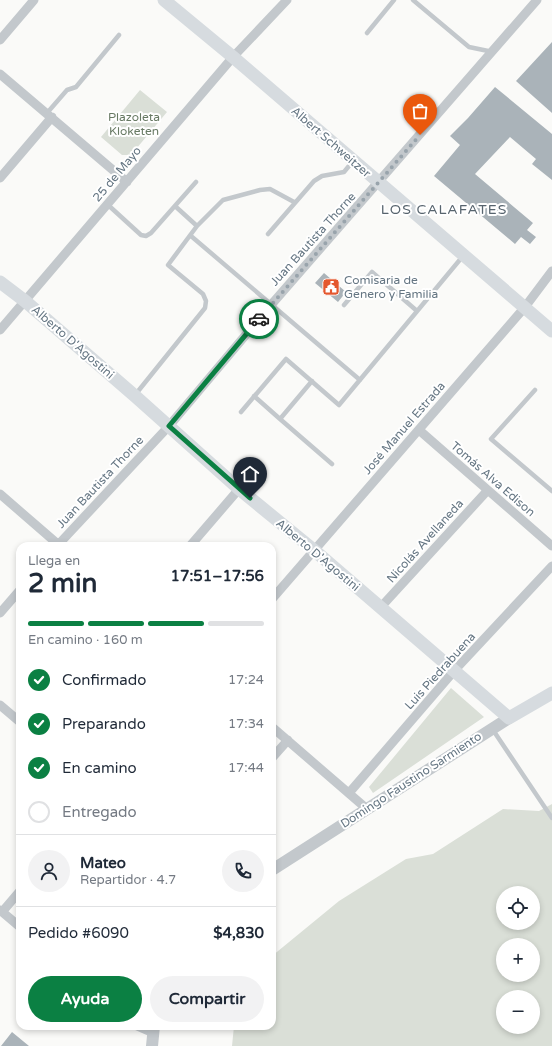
<!DOCTYPE html>
<html lang="es">
<head>
<meta charset="utf-8">
<style>
	:root { --surface:#fff; --page:#f2f2f3; --text:#1f2937; --muted:#747a83; --line:#e0e1e3; --accent:#0b8043 }
	body { margin:0; font-family:"Varela Round",sans-serif; background:var(--page); color:var(--text); height:100vh; display:flex; flex-direction:column; font-size:15px; white-space:nowrap }
	* { box-sizing:border-box; margin:0 }
	p { font-size:13px; color:var(--muted) }
	.icon { flex:none; width:22px; height:22px; fill:none; stroke:currentColor; stroke-width:2; stroke-linecap:round; stroke-linejoin:round }
	.map { position:relative; flex:1; overflow:hidden }
	.side { position:absolute; left:16px; top:542px; width:260px; height:488px; display:flex; flex-direction:column; background:var(--surface); border-radius:12px; box-shadow:0 2px 6px #0003 }
	.side>* { flex:none }
	.buttons { position:absolute; left:496px; top:886px; display:grid; gap:8px }
	.buttons a { display:grid; place-items:center; width:44px; height:44px; border-radius:50%; background:var(--surface); box-shadow:0 2px 6px #0003; font-size:20px }
	.pin { position:absolute; display:grid; place-items:center; width:34px; height:34px; color:#fff; margin:-41px -17px; border-radius:50% 50% 50% 0; rotate:-45deg; box-shadow:0 0 4px #0007 }
	.pin .icon { rotate:45deg }
	.courier { position:absolute; display:grid; place-items:center; width:40px; height:40px; margin:-20px; border:3px solid #0b8043; border-radius:50%; background:#fff; color:#222; box-shadow:0 1px 5px #0007 }
	.summary em { font-style:normal; font-weight:800 }
	.summary div { display:flex; flex-direction:column-reverse }
	.summary { display:flex; align-items:center; justify-content:space-between; height:68px; padding:0 12px }
	h1 { font-size:26px; font-weight:800; line-height:30px }
	.bar { display:grid; grid-template-columns:repeat(4,1fr); gap:6px 4px; align-content:center; height:48px; padding:0 12px }
	.bar i { height:5px; border-radius:3px; background:var(--line) }
	.bar .selected { background:var(--accent) }
	.bar p { grid-column:span 4 }
	.line { display:flex; align-items:center; gap:10px; padding:0 12px; border-top:1px solid var(--line) }
	.line div { flex:1 }
	.round { display:grid; place-items:center; flex:none; width:42px; height:42px; border-radius:21px; background:var(--page) }
	ol { padding:0 12px; list-style:none }
	li { display:flex; align-items:center; gap:12px; height:44px }
	li p { margin-inline-start:auto }
	li .icon { padding:4px; border-radius:50%; background:var(--accent); color:#fff; stroke-width:4 }
	li:last-child { color:var(--muted) }
	li i { width:22px; height:22px; border:2px solid var(--line); border-radius:50% }
	.cta { display:flex; gap:8px; margin-top:auto; padding:8px 12px }
	.cta a { flex:1; height:46px; border-radius:24px; background:var(--accent); color:#fff; font-size:16px; font-weight:800; line-height:46px; text-align:center }
	.cta a+a { background:var(--page); color:var(--text) }
	.map>svg:first-child { display:block }
	.green { fill:#dadfd7; fill-rule:evenodd }
	.building { fill:#aab3b9 }
	.lines { fill:none; stroke-linecap:round; stroke-linejoin:round }
	.service { stroke:#c3c8cc; stroke-width:4.5 }
	.minor { stroke:#c3c8cc; stroke-width:9 }
	.tertiary { stroke:#c3c8cc; stroke-width:12 }
	.secondary { stroke:#d6dbdf; stroke-width:13 }
	.done { stroke:#99a4ac; stroke-width:4; stroke-dasharray:0 7.2 }
	.route { stroke:#0b8043; stroke-width:5 }
	.labels { text-anchor:middle; dominant-baseline:central; stroke-width:4; stroke-linejoin:round; paint-order:stroke }
	.park-label { font-size:12px; fill:#687a64; stroke:#fff }
	.street-label { font-size:12px; fill:#657683; stroke:#fff }
	.poi-label { font-size:12px; fill:#657683; stroke:#fff; text-anchor:start }
	.quarter-label { font-size:14px; letter-spacing:1px; fill:#57646e; stroke:#fff }
</style>
</head>
<body>
<div class="map">
<svg width="552" height="1046" viewBox="0 0 552 1046">
	<rect width="100%" height="100%" fill="#fafaf8"/>
	<!-- green -->
	<path class="green" d="M140,90l27,22 -36,43h-9l-21,-18z
		M451,688l33,29 -111,76 -4,-6z
		M552,804v242h-320l2,-20h38v-70l67,-55 67,-42 27,-5 70,-45 36,2zM503,893h30v30h-30zM503,945h30v30h-30zM503,997h30v30h-30z"/>
	<!-- building -->
	<path class="building" d="M552,42v71l-36,-32z
		M495,87l57,47v46l-20,-16 4,-5 -26,-22 -35,37 58,49 -6,7 9,7 -6,7 -9,-7 -6,7 -81,-68 26,-31 -10,-9 18,-18z
		M324,273l22,19 -8,10 -23,-19z
		M12,1032l17,14h-28z"/>
	<g class="lines">
		<!-- service -->
		<path class="service" d="M413,0l56,47 24,5
			M367,33l27,-33
			M47,113l20,-23 9,-3 43,-52
			M107,204l34,31 5,1 5,-3 45,-51
			M175,206l22,20
			M268,234l46,-53 8,-5 22,-4 9,-11
			M191,236l169,144
			M344,305l28,-33 45,39
			M312,381l-32,38 52,45
			M535,390l-44,49 61,52
			M135,395l70,-87 1,-7 -3,-7 -35,-29 29,-39 26,-26 37,-10 10,-1 24,13
			M254,396l26,23
			M241,412l45,-53 53,46 124,-149
			M493,730l59,88"/>
		<!-- minor -->
		<path class="minor" d="M0,40l34,-40
			M0,74l127,108
			M0,178l52,-61
			M0,330l233,-273 54,-57
			M419,430l133,116
			M0,494l60,52
			M57,546l112,-120 102,-121 266,-305
			M190,546l49,-57
			M272,599l253,-292 27,-36
			M380,608l107,-117
			M0,613l20,-23
			M0,705l20,17
			M272,727l95,82
			M272,758l16,-18
			M349,793l105,-122 98,-105
			M0,910l20,17
			M2,912l18,-21
			M137,1026l16,7"/>
		<!-- tertiary -->
		<path class="tertiary" d="M272,870l237,-152
			M152,1046l2,-20"/>
		<!-- secondary -->
		<path class="secondary" d="M164,0l69,57 319,274
			M0,282l25,19 110,95 104,93 76,62 194,167 43,-25"/>
	</g>
	<g class="lines">
		<!-- done -->
		<path class="done" d="M259,319l161,-184"/>
		<!-- route -->
		<path class="route" d="M250,498l-81,-72 90,-107"/>
	</g>
	<!-- icons -->
	<defs>
		<symbol id="civic-square" viewBox="-11 -11 22 22"><rect x="-9" y="-9" width="18" height="18" rx="4" fill="#e4572e" stroke="#fff"/><path d="M-.6-6.5H3V-4.5H.6V-3L4-1V1h2V6H-6V1h2V-1L-.6-3ZM-1.2 2.5V6h2.4V2.5Z" fill="#fff"/></symbol>
	</defs>
	<g fill-rule="evenodd">
		<use href="#civic-square" x="321" y="277" width="20" height="20"/>
	</g>
	<g class="labels">
		<!-- park labels -->
		<g class="park-label">
			<text x="134" y="117">Plazoleta<tspan x="134" dy="14">Kloketen</tspan></text>
		</g>
		<!-- street labels -->
		<g class="street-label">
			<text transform="translate(331 142) rotate(41)">Albert Schweitzer</text>
			<text transform="translate(117 174) rotate(-50)">25 de Mayo</text>
			<text transform="translate(313 239) rotate(-48)">Juan Bautista Thorne</text>
			<text transform="translate(73 342) rotate(41)">Alberto D'Agostini</text>
			<text transform="translate(404 428) rotate(-49)">José Manuel Estrada</text>
			<text transform="translate(493 479) rotate(41)">Tomás Alva Edison</text>
			<text transform="translate(100 482) rotate(-47)">Juan Bautista Thorne</text>
			<text transform="translate(425 541) rotate(-48)">Nicolás Avellaneda</text>
			<text transform="translate(318 555) rotate(40)">Alberto D'Agostini</text>
			<text transform="translate(440 671) rotate(-48)">Luis Piedrabuena</text>
			<text transform="translate(411 780) rotate(-33)">Domingo Faustino Sarmiento</text>
		</g>
		<!-- poi labels -->
		<g class="poi-label">
			<text x="344" y="280">Comisaria de<tspan x="344" dy="14">Genero y Familia</tspan></text>
		</g>
		<!-- quarter labels -->
		<g class="quarter-label">
			<text x="444" y="209">LOS CALAFATES</text>
		</g>
	</g>
</svg>
<div class="buttons">
<a><svg class="icon" aria-label="locate" viewBox="0 0 24 24"><circle cx="12" cy="12" r="6"/><path d="M12 2v4M12 18v4M2 12h4M18 12h4"/></svg></a>
<a>+</a>
<a>−</a>
</div>
<div class="pin" style="left:420px;top:135px;background:#ea580c"><svg class="icon" aria-label="bag" viewBox="0 0 24 24"><path d="M5 8h14l-1 12H6zM9 8a3 3 0 0 1 6 0"/></svg></div>
<div class="pin" style="left:250px;top:498px;background:#1f2937"><svg class="icon" aria-label="home" viewBox="0 0 24 24"><path d="M3 11l9-7 9 7M6 9v11h12V9"/></svg></div>
<div class="courier" style="left:259px;top:319px"><svg class="icon" aria-label="car" viewBox="0 0 24 24"><path d="M5 17H2v-5l4-1 3-4h7l3 4 3 1v5h-3M9 17h6M6 11h13"/><circle cx="7" cy="17" r="2"/><circle cx="17" cy="17" r="2"/></svg></div>
<section class="side">
<div class="summary"><div><h1>2 min</h1><p>Llega en</p></div><em>17:51–17:56</em></div>
<div class="bar"><i class="selected"></i><i class="selected"></i><i class="selected"></i><i></i><p>En camino · 160 m</p></div>
<ol>
<li><svg class="icon" aria-label="check" viewBox="0 0 24 24"><path d="M5 12l5 5 9-10"/></svg>Confirmado<p>17:24</p></li>
<li><svg class="icon" aria-label="check" viewBox="0 0 24 24"><path d="M5 12l5 5 9-10"/></svg>Preparando<p>17:34</p></li>
<li><svg class="icon" aria-label="check" viewBox="0 0 24 24"><path d="M5 12l5 5 9-10"/></svg>En camino<p>17:44</p></li>
<li><i></i>Entregado</li>
</ol>
<div class="line" style="height:72px"><a class="round"><svg class="icon" aria-label="person" viewBox="0 0 24 24"><circle cx="12" cy="8" r="4"/><path d="M4 21q1-7 8-7t8 7"/></svg></a><div><b>Mateo</b><p>Repartidor · 4.7</p></div><a class="round"><svg class="icon" aria-label="phone" viewBox="0 0 24 24"><path d="M5 4h4l2 5-3 2q2 4 5 5l2-3 5 2v4C11 20 4 13 5 4z"/></svg></a></div>
<div class="line" style="height:52px"><div>Pedido #6090</div><b>$4,830</b></div>
<div class="cta"><a>Ayuda</a><a>Compartir</a></div>
</section>
</div>
</body>
</html>
